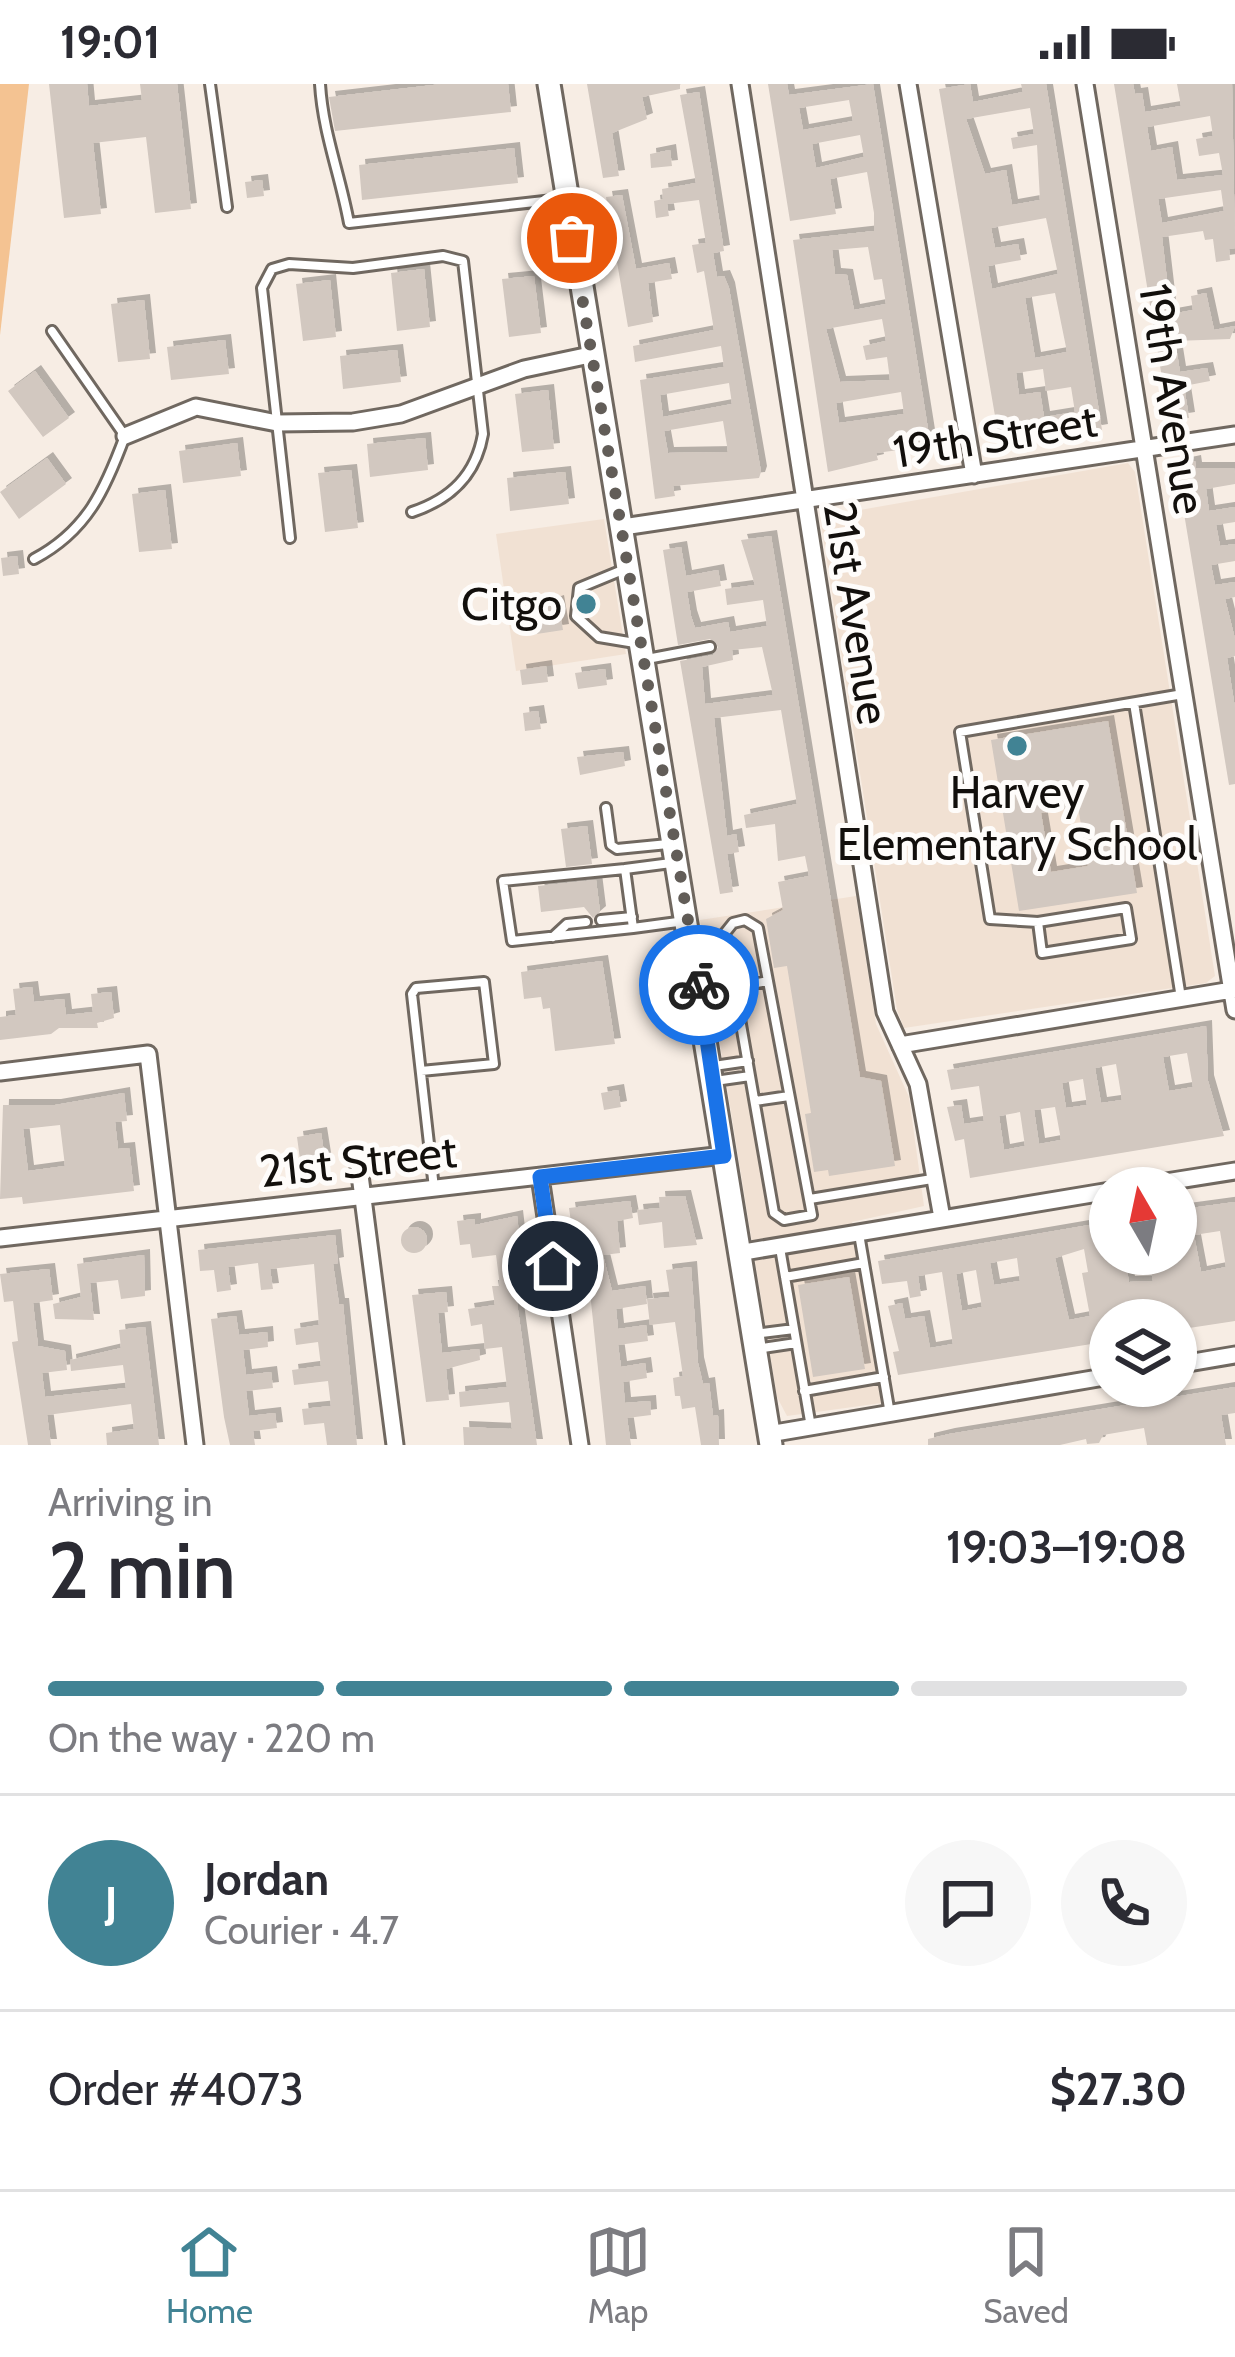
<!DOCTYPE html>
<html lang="en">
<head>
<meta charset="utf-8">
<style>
	:root { --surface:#fff; --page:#f7f7f7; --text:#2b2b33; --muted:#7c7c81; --line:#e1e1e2; --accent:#418394 }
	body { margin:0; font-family:Cabin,sans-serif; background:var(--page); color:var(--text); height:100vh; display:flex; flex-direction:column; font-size:45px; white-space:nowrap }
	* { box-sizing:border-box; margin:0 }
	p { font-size:39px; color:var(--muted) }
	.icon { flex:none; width:66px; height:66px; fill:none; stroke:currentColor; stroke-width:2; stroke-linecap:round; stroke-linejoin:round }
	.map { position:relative; height:1361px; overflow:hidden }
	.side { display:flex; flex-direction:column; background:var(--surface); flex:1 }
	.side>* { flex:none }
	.needle { width:78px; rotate:351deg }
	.buttons { position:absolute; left:1089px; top:1083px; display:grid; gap:24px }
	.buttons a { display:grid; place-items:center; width:108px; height:108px; border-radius:50%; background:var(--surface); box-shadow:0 3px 9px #0004; font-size:60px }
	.pin { position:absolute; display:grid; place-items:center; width:102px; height:102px; color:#fff; margin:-51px; border:6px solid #fff; border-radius:50%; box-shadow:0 3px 12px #0007 }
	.courier { position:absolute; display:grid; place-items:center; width:120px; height:120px; margin:-60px; border:9px solid #1a73e8; border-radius:50%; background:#fff; color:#222; box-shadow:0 3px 15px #0007 }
	.overview em { font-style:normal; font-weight:600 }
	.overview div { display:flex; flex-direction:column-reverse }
	.overview { display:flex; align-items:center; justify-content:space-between; height:204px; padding:0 48px }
	h1 { font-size:78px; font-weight:600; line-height:90px }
	.bar { display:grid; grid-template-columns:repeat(4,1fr); gap:18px 12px; align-content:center; height:144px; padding:0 48px }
	.bar i { height:15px; border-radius:9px; background:var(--line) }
	.bar .on { background:var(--accent) }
	.bar p { grid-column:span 4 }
	.line { display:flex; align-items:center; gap:30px; padding:0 48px; border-top:3px solid var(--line) }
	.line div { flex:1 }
	.round { display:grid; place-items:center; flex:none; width:126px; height:126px; border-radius:63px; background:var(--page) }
	.status { display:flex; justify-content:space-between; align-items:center; height:84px; padding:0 60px; background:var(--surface); direction:ltr }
	.status svg { height:33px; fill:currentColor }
	.dock { display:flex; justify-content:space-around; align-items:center; height:168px; border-top:3px solid var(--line); background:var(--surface); font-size:33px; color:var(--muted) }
	.dock a { display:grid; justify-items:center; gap:6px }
	.dock .on { color:var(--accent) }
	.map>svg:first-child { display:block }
	.built { fill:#f1e1d3 }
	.green { fill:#f4c392 }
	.building { fill:#d2c8c0; fill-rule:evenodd; filter:url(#shadow) }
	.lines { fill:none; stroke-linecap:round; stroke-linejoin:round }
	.lane-casing { stroke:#706860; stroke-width:14 }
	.street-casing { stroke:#706860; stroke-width:21 }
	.secondary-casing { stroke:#706860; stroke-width:27 }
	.lane { stroke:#fff; stroke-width:8 }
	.street { stroke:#fff; stroke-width:15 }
	.secondary { stroke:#fff; stroke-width:21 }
	.done { stroke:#625d58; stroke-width:12; stroke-dasharray:0 21.6 }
	.route { stroke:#1a73e8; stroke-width:15 }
	.poi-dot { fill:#418394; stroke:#fefcfa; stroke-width:4.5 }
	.labels { text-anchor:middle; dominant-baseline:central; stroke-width:10; stroke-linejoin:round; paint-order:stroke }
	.street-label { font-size:45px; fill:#120f0c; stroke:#fefcfa }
	.poi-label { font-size:45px; fill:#120f0c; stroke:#fefcfa; text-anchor:end }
</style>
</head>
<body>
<div class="status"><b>19:01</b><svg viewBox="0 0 49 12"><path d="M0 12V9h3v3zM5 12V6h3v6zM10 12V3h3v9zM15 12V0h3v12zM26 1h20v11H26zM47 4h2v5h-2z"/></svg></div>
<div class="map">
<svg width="1235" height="1361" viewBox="0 0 1235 1361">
	<defs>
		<filter id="shadow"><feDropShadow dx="6" dy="-6" stdDeviation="0" flood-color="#0004"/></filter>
	</defs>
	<rect width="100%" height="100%" fill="#f7ede4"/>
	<!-- built -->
	<path class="built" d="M1128,379l7,9 80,504 -9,7 -302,45 -7,-18 -77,-493z
		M604,435l22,135 -110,17 -20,-137z
		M856,812l20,128 33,73 15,109 -72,16 30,181 -95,13 -10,-19 -77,-477z"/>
	<!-- green -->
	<path class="green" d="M0,0h29l-29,251z"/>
	<!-- building -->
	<path class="building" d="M49,0h38l2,22 53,-6 -2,-16h37l14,125 -36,4 -9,-76 -53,6 8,71 -37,4z
		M442,0h66l3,28 -176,19 -6,-34z
		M587,0h93v5l-38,8 5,22 -35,14 7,43 -16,2z
		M768,0h19l2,11 84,-11 59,370 -17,3 -1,-9 -38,5 2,7 -50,12 -35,-232 81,-9v-18l-7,-41 -37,7 6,35 -46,7zM849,16l4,21 -50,9 -4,-22zM860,51l4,22 -48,11 -4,-24zM868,163l6,33 8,-1 4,25 -32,6 -7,-35 -12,-1 -3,-24zM882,235l4,22 -23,5 3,14 21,-3 3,23 -50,2 -14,-53zM901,308l3,22 -65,9 -3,-20z
		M970,0l3,18 50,-10 -2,-8h25l56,346 -24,4v-6l-78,17 -61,-356zM1030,24l4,26 -23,4 2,11 24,-4 3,55 -28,5 -6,-35 -21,4 -19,-55zM1046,134l12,56 -66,15 -4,-23 33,-6 -3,-16 -23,4 -4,-20zM1055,209l12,59 -32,6 -10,-60zM1043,285l3,22 25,-4 4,25 -31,5 -4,-25 -21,3 -3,-22z
		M1114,0h19l2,10 7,-1 3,19 36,-6 -4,-22h55l3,164 -6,1 1,11 -14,2 -3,-23 -8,1 -2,-9 -41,6 9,77 22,-4 -2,-14 15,-3 8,37 21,-4 -5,13 -55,2 5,31 27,-4 3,13 -26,5 5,32 -20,3zM1210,32l3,20 -17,3 3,17 20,-3 4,22 -46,5 -5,-33 -21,4 -4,-24zM1221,106l3,21 -62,12 -4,-24z
		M699,8l25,159 -11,2 4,24 7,-1 5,12 32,184 -2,6 -86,8 2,10 -20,3 -15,-119 84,-13 -3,-21 -86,16 -2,-16 81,-16 -10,-59 -7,2 -5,-28 14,-2 -7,-43 -32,4 2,12 -13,2 -2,-17 9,-2 -1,-10 34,-6 -16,-88zM729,299l3,21 -69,13 -3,-22zM723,337l5,31 -60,1 -4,-22z
		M514,64l4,35 -156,17 -3,-35z
		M670,66l2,16 -21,2 -1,-14z
		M262,96l2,16 -17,2 -2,-16z
		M622,111l14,74 33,-6 3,16 -24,4 5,39 -25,5 -22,-130z
		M424,185l6,58 -33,4 -6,-58z
		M534,192l7,57 -32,4 -7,-58z
		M330,196l6,57 -33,4 -7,-57z
		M144,216l6,59 -32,3 -7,-58z
		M225,256l4,34 -58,6 -4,-33z
		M397,266l4,32 -58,7 -3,-33z
		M35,287l34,47 -26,19 -35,-46z
		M548,306l6,59 -32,3 -7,-58z
		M425,354l3,32 -58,7 -3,-33z
		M237,359l4,33 -58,7 -4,-32z
		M47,374l19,26 -47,35 -19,-27z
		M1195,377l1,7h38l1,7v9l-29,5 3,22 26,-4v15l-19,3 4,21 15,-2v17l-24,4 4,20 20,-3v15l-10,2 10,40v17l-8,2 8,50v76l-6,1 -53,-320z
		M351,386l7,58 -33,4 -7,-59z
		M565,388l4,32 -59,7 -3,-33z
		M165,406l7,59 -33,3 -7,-58z
		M771,452l89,541 21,4 14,85 -66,10 -1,-6 -14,2 -9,-58 6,-1 -24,-147 -13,2 -8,-49 17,-9 -5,-28 31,-6 -4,-20 -27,5 -3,-37 -29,4 -2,-13 53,-11 -16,-94 -67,8 13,118 9,-2 3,18 -12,2 6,38 -13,2 -40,-233 33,-6 5,-8 -8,-8 -32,6 -15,-95 18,-3 5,29 32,-6 3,16 -34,6 4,24 4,12 33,-6 2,10 37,-6 -4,-26 -36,5 -2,-16 30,-4 -14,-45zM762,563l11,48 -68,9 -3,-37 31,-7 -1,-10z
		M17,472l2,18 -16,2 -2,-18z
		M558,517l5,29 -33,5 -4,-23z
		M546,582l2,16 -26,3 -2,-15z
		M605,585l2,16 -29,4 -3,-16z
		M538,627l3,18 -16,2 -2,-18z
		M1108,637l29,172 -118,18 -28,-171zM1078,723l10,59 -37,6 -10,-59z
		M623,668l2,14 -45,9 -3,-18z
		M587,742l5,38 -26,3 -5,-38z
		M596,796l4,32 -7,6 -9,-11 -43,5 -3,-26z
		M602,877l13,83 -60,7 -5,-43 -7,1 -2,-12 -17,2 -3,-27z
		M32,903l2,15 30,-3 2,16 27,-3 -2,-18 20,-2 3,26 -17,5 1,5h-39l-8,6 -51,6v-23l16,-2 -3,-26z
		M1206,942l2,55 16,55 -254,42 -6,-39 -9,2 -8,-34 14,-2 3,19 20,-3 -5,-35 -28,4 -4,-20zM1187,969l6,34 -24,4 -6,-34zM1116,980l6,36 -21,3 -6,-35zM1083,995l4,26 -21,3 -4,-25zM1055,1023l6,33 -22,4 -5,-34zM1020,1028l5,34 -21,4 -5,-34z
		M618,1006l3,17 -17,3 -3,-17z
		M124,1009l3,28 -12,1 3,27 11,-1 5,43 -111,13 -1,-7 -22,2 3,-94h52zM60,1041l5,41 -37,5 -5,-42z
		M321,1049l6,38 -16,2 -2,-15 -9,1 -3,-22z
		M685,1112l12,49 -33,3 -2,-26 -23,3 -2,-15 23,-2 -1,-11z
		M630,1117l3,17 -16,3 3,32 -17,2 9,36 33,-5 2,18 -31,5 2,20 28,-4 2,16 -30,4 3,22 24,-4 2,15 -24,4 2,21 25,-2 1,14 -24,3 4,27h-25l-22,-210 -11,1 -4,-28z
		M1235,1118v119l-59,9v-10h-66v21l-212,34 -5,-23 6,-1 -11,-45 14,-3 3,16 19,-3 6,32 23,-4 -11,-72 -24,4 3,20 -11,2 -3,-17 -25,3 -4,-23 217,-37 7,1 5,29h17l5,28 24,-1 -4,-22 27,-5v-44zM1220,1147l6,36 -25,5 -7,-37zM1084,1165l4,23 -6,1 8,43 -21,4 -14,-62zM1017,1174l3,23 -26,4 -4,-22zM976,1186l6,37 -20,4 -6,-37z
		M517,1132l3,26 -8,1 6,67 19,135h-73l-1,-18 49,2 -3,-27 -49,5 -1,-15 48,-5 -5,-40 -17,2 -3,-25 -11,2 -3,-17 27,-4 -3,-19h8l-4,-31 -24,3 -2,-14 -10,1 -3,-24 18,-2v6z
		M401 1156a13 13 0 1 1 26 0a13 13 0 1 1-26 0Z
		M335,1151l3,28 -5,1 6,40h4l14,141h-30l-3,-22 -20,2 -2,-16 29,-3 -3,-25 -34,4 -2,-15 29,-4 -3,-24 -22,3 -2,-16 25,-4 -5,-61 -44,5 3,20 -12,1 -3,-27 -30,4 3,23 -14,2 -3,-22 -14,1 -2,-21z
		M144,1171l1,41 -24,3 -3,-19 -28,3 4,37 -39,-1 -2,-15 28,-7 -4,-33z
		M691,1183l7,96 5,21 6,-1 4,33 5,-1 1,30h-18l-6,-38 -13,2 -2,-13h-5l-2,-18 10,-2 -8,-54 -25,3 -3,-26 23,-2 -4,-27z
		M49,1185l4,31 -20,3 5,43 27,5 2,19 -25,3 3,24 81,-9 -3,-23 -52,6 -1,-11 51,-12 -2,-18 26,-3 14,118h-52l-1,-12 28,-4 -3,-25 -84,11 4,30h-23l-16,-103 6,-1 -5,-40 -9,1 -4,-28z
		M849,1193l16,92 -52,8 -15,-92z
		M446,1208l2,20 -10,1 4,40 37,-4 1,11 -34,9 3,31 -23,2 -14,-107z
		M236,1232l3,19 28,-3 1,15 -25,3 3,25 25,-3 2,16 -27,3 3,25 26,-3 2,15 -24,3 2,14h-25l-6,-28 -13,-98z
		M1235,1303v26l-14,2 5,30h-79l-3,-17 -41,7 -4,8 -12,1 -1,-5 -26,6h-132v-6l21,-5z"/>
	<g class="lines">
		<defs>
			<path id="lane" d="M210,0l17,123
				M320,0c3,49 20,90 29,139l213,-24
				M290,454l-28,-250 10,-19 17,-5 64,4 90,-12 20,5 20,173c-7,41 -32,65 -71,78
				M34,475c53,-28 71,-69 91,-123l-73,-105
				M625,485l-46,19 -3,28 23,21 36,6
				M647,575l63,-12
				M1134,619l47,295
				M606,724l5,37 6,4 51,-5
				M671,779l-46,6 8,59 52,-7
				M625,785l-122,12 9,60 121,-13
				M601,836l31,-3
				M745,836l13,8 54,287 -28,5 -10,-7 -49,-280 8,-10z
				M1038,838l88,-14 5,31 -89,14 -4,-31 -48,-3 -30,-187 223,-38
				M553,853l14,-13 19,-2
				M699,901l35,-5
				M735,903l33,-6
				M703,916l33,-6
				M714,982l34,-5
				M421,987l73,-7 -10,-82 -68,6 -4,6 22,194
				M715,997l35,-5
				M755,1017l34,-5
				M810,1115l122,-20
				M859,1150l31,180
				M780,1164l31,179
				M785,1193l79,-14
				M754,1250l40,-5
				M756,1265l40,-6
				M804,1307l80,-14"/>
			<path id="street" d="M740,0l145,928 33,72 24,134
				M908,0l66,391
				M1085,0l150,926
				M125,352l71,-29 81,16 76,-1 48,-8 123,-45 66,-14
				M623,443l612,-92
				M900,961l332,-55
				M0,988l148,-18 47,391
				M357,1068l38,293
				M540,1093l40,268
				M1128,1104l107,-17
				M0,1154l724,-83
				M738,1169l372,-62
				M1176,1281l59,-10
				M769,1350l341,-58"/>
			<path id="secondary" d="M549,0l222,1361"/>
		</defs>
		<!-- lane casing -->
		<use href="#lane" class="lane-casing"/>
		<!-- street casing -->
		<use href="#street" class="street-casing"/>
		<!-- secondary casing -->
		<use href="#secondary" class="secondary-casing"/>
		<!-- lane -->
		<use href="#lane" class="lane"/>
		<!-- street -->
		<use href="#street" class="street"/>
		<!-- secondary -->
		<use href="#secondary" class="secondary"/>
	</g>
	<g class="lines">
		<!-- done -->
		<path class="done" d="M572,154l127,747"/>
		<!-- route -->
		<path class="route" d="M553,1182l-13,-89 184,-21 -25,-171"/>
	</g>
	<!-- markers -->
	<g class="poi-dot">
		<circle cx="586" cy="520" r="12"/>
		<circle cx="1017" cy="662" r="12"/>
	</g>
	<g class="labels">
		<!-- street labels -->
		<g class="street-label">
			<text transform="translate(1173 315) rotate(81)">19th Avenue</text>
			<text transform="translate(995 352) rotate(-9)">19th Street</text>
			<text transform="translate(857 529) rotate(81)">21st Avenue</text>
			<text transform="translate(358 1077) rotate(-6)">21st Street</text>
		</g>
		<!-- poi labels -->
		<g class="poi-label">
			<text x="562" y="520">Citgo</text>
			<text x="1017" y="708" text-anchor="middle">Harvey<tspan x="1017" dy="52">Elementary School</tspan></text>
		</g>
	</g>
</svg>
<div class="buttons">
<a><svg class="needle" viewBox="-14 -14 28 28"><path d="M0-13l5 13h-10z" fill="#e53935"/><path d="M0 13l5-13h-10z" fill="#7c7c81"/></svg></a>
<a><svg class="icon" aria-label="layers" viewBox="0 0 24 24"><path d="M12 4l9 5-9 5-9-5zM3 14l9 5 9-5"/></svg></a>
</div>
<div class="pin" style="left:572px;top:154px;background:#ea580c"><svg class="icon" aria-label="bag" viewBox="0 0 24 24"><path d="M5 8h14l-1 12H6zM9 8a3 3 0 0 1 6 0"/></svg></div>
<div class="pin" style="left:553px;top:1182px;background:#1f2937"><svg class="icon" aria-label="home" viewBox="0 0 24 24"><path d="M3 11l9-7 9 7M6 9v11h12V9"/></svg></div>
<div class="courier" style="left:699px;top:901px"><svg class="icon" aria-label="bike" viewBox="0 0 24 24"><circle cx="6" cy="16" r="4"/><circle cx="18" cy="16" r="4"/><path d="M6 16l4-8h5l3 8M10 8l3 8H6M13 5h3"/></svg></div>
</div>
<section class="side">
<div class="overview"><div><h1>2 min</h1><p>Arriving in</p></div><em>19:03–19:08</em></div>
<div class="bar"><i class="on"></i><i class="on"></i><i class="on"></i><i></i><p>On the way · 220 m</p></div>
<div class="line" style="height:216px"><b class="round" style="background:var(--accent);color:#fff">J</b><div><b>Jordan</b><p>Courier · 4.7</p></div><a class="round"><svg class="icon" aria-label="chat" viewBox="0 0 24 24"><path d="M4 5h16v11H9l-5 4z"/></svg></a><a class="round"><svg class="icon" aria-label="phone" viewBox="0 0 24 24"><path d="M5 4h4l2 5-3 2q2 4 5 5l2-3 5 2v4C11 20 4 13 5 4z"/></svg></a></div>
<div class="line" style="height:156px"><div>Order #4073</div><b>$27.30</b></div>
</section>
<nav class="dock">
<a class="on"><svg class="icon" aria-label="home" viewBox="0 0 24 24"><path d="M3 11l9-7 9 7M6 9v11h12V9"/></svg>Home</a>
<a><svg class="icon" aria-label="map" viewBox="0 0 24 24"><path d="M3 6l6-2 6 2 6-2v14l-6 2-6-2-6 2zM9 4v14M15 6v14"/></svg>Map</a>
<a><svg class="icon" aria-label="saved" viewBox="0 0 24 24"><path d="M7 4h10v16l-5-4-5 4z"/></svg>Saved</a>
</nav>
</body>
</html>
